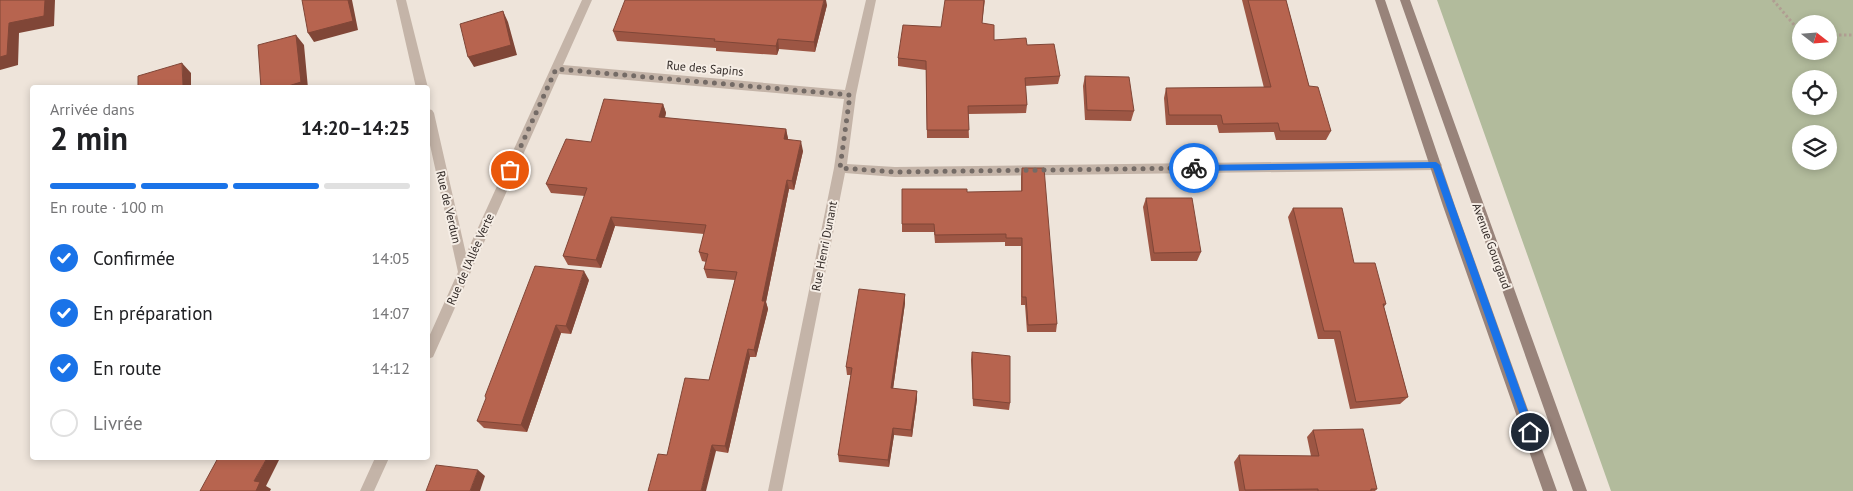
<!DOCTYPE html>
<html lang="fr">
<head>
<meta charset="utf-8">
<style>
	:root { --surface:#fff; --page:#f6f6f6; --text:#202124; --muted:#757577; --line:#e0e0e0; --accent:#1a73e8 }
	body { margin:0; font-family:"PT Sans",sans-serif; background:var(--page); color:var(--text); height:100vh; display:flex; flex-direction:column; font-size:19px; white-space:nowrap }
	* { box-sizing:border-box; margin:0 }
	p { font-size:16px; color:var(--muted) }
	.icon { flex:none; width:28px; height:28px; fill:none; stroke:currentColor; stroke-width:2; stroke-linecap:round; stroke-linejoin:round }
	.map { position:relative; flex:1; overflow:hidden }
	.sheet { position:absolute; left:30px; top:85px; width:400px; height:375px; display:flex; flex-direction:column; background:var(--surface); border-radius:5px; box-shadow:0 2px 8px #0003 }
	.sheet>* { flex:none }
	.needle { width:32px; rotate:107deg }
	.buttons { position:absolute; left:1792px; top:15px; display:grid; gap:10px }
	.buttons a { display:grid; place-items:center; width:45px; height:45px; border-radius:50%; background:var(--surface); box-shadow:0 2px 8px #0003; font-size:25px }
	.pin { position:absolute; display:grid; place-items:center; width:42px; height:42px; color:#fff; margin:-21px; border:2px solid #fff; border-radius:50%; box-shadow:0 1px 5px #0007 }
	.courier { position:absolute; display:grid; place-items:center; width:50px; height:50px; margin:-25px; border:4px solid #1a73e8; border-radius:50%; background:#fff; color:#222; box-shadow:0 1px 6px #0007 }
	.overview em { font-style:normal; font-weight:700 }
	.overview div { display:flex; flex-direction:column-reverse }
	.overview { display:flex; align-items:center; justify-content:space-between; height:85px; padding:0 20px }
	h1 { font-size:32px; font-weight:700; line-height:38px }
	.bar { display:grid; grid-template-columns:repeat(4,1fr); gap:8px 5px; align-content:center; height:60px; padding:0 20px }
	.bar i { height:6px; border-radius:4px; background:var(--line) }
	.bar .active { background:var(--accent) }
	.bar p { grid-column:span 4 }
	ol { padding:0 20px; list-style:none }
	li { display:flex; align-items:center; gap:15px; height:55px }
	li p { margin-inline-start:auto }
	li .icon { padding:5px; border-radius:50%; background:var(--accent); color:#fff; stroke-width:4 }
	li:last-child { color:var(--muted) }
	li i { width:28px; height:28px; border:2px solid var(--line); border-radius:50% }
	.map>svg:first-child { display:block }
	.green { fill:#b2bb9c; fill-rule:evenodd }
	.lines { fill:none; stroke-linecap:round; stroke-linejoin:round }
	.path { stroke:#b09e92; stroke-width:3; stroke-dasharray:2.5 2.5; stroke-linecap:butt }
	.minor { fill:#c4b4a8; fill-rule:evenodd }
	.secondary { fill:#98837a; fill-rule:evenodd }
	.wall { fill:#9d5644 }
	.shaded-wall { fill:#804637 }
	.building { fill:#b7644f; stroke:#804637 }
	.route { fill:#1a73e8 }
	.done { stroke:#746b66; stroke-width:5; stroke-dasharray:0 9 }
	.labels { text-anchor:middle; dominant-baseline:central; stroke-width:4; stroke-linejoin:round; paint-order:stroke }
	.street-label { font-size:12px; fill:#322a27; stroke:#f6eee6 }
</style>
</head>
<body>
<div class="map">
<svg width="1853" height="491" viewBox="0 0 1853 491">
	<rect width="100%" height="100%" fill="#eee4da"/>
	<!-- green -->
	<path class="green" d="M1437,0h416v491h-242zM1801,24h28v27h-28zM1801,79h28v27h-28zM1801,134h28v27h-28z"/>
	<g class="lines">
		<!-- path -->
		<path class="path" d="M1773,0l28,33
			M1829,35h24"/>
		<!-- minor -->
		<path class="minor" d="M396,0h10l22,88h-12z
			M582,0h10l-29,65 282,25 21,-90h10l-20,95 -9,69 48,3 541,-7 4,2 2,3 -2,3 -4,2 -541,7 -50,-4 -63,318h-14l66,-323 10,-69 -285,-25 -126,283 -5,2v-20l30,-67 -30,-136v-27l4,1 2,3 32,141z
			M375,458h14l-15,33h-14z"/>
		<!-- secondary -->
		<path class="secondary" d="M1375,0h10l70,206 102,285h-14l-100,-285z
			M1400,0h10l177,491h-14z"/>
	</g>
	<!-- wall -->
	<path class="wall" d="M985,0l-3,23 12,17 33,5 33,31 -2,8 -33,2 2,19 -1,8 -58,1 1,24h-42l-1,-68 -28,-4v-8l43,-31z
		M1242,0h44l23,86 22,45 -5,9h-50l-2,-8 -55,1 -2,-8h-51l-2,-27 2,-10h98z
		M827,5l-12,47 -36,-3 -2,6 -61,-4v-3l-99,-7 -4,-10z
		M1085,76l49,35 -3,10 -46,-1 -2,-34z
		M663,104l3,9 -1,5 121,11 2,11 15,11 -9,39 -5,-1 -23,113 2,7 -12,48h-6l-22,96 -12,-2 -49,4 42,-75 26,-100 -28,-2 -3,-9 2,-7 -4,-1 -3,-9 5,-18 -89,-8 -14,42 -33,-3 -5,-9 22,-60 -34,-3 -5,-9z
		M1022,168l35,156 -1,8h-29l-2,-27h-4v-59h-16v-4l-70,1 -1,-11h-32v-8l119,-33v-14z
		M1146,198l55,54 -4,9h-46l-8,-54z
		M1293,208l93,96 -2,3 24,90 -8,7 -50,5 -16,-70h-16l-30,-122z
		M589,280l-18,54 -10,-1 -34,99 -43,-4 -7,-7z
		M905,294v9l-12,86 24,2v8l-5,38 -18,-2 -5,32 -50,-5 -1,-7 13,-80h-4l-1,-8z
		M972,352l38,51 -1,7 -36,-4 -2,-46z
		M1313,430l64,59 -2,2h-136l-5,-29 5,-7 72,1 -4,-19z"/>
	<!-- shaded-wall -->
	<path class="shaded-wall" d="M45,0h10l-1,26 -35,7 -1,32 -18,5v-13l9,-34z
		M348,0h4l6,30 -44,12 -6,-9z
		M824,0h2l1,5 -12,47 -1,-10z
		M503,11l5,11 9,33 -43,12 -6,-10z
		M296,35l8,10 4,43h-26z
		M778,39l1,10 -2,6 -1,-9z
		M182,63l9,10v15h-8z
		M663,104l3,9 -4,14 -3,-10z
		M786,129l2,9 -2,11 -2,-10z
		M801,141l2,10 -9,39 -2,-9z
		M787,180l2,9 -23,113 2,7 -12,48 -2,-7 8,-49z
		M611,217l4,9 -14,42 -5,-8z
		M584,271l5,9 -18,54 -5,-8z
		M905,294v9l-13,93 -1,-8z
		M556,325l5,8 -34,99 -6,-7z
		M748,349l2,8 -22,96 -3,-7z
		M917,391v8l-5,38 -1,-7z
		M893,428l1,7 -5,32 -1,-7z
		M712,445l4,6 -10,40h-5z
		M267,458h13l-14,28 5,3 -1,2h-14l-2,-10z
		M478,470l7,6 -5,15h-10z"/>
	<!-- building -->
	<path class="building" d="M0,0h45l-1,16 -35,7 -2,32 -7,2z
		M302,0h46l5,21 -45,12z
		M625,0h199l-10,42 -36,-3 -2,7 -62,-5 1,-2 -102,-8z
		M945,0h39l-2,23 12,2v15l32,-2 1,7 27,-1 6,32 -35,2 2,27 -59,1 1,24h-42l-1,-69 -28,-3 5,-33 38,2z
		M1248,0h38l23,86 9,1 13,44h-51l-2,-8 -55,1 -2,-9h-52l-3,-27 105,-1z
		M503,11l8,34 -43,12 -8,-33z
		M296,35l5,47 -19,6h-21l-3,-43z
		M182,63l1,25h-45v-12z
		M1085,76l44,1 5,34 -47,-1z
		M604,99l59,5 -4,13 127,12 -2,10 17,2 -9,40 -5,-1 -25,121h3l-11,49 -6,-1 -23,97 -13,-1 -11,46h-53l10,-37 9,1 18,-77 24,2 28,-108 -33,-3 4,-15 -9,-2 7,-27 -95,-8 -15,43 -33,-4 24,-68 -41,-4 20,-45 25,3z
		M1022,168h22l13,156 -29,1 -2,-28h-4v-59h-16v-4l-71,1 -1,-11h-32v-35h65v3l55,-1z
		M1146,198h46l9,54 -47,1z
		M1293,208h49l12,55h21l11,41h-3l25,93 -52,5 -16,-71h-16z
		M535,266l49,5 -18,55 -10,-1 -35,100 -44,-4 9,-23 -1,-2z
		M859,289l46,5 -14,94 26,3 -6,39 -18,-2 -5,32 -50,-5 14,-87 -6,-1z
		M972,352l38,4v47l-37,-4z
		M1363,429l14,60h-6v2h-53v-2l-73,1 -6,-35 80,1 -6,-26z
		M218,458h49l-13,23 6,1 -4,9h-56z
		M436,465l42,5 -8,21h-44z"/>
	<!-- route -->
	<path class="route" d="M1436,162l4,3 95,267 -5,5 -4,-5 -93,-264 -239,3 -4,-3 4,-3z"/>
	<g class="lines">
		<!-- done -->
		<path class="done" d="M510,170l46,-101 294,26 -10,73 55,4 299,-4"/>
	</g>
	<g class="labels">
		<!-- street labels -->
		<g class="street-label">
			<text transform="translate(705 68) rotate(5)">Rue des Sapins</text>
			<text transform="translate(449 207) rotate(77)">Rue de Verdun</text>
			<text transform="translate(824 246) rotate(-79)">Rue Henri Dunant</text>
			<text transform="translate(1492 246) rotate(70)">Avenue Gourgaud</text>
			<text transform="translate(470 259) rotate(-66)">Rue de l'Allée Verte</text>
		</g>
	</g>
</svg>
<div class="buttons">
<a><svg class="needle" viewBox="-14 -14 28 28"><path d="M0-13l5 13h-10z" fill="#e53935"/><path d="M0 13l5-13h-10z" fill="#757577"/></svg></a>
<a><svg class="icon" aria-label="locate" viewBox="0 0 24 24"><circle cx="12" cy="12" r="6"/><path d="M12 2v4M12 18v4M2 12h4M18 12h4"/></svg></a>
<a><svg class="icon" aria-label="layers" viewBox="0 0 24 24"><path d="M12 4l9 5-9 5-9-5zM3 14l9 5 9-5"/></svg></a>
</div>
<div class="pin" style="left:510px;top:170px;background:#ea580c"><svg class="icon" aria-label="bag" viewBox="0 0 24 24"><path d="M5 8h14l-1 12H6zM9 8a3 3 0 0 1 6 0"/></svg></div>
<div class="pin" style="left:1530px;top:432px;background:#1f2937"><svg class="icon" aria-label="home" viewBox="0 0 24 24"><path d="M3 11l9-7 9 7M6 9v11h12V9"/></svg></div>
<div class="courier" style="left:1194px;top:168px"><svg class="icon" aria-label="bike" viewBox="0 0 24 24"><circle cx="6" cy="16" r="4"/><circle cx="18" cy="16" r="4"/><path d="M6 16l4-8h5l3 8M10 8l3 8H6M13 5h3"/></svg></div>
<section class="sheet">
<div class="overview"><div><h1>2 min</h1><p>Arrivée dans</p></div><em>14:20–14:25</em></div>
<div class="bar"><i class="active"></i><i class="active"></i><i class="active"></i><i></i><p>En route · 100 m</p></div>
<ol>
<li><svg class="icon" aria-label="check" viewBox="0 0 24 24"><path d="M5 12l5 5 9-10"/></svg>Confirmée<p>14:05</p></li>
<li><svg class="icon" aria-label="check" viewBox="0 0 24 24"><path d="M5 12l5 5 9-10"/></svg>En préparation<p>14:07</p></li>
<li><svg class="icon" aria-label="check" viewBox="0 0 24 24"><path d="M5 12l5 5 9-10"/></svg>En route<p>14:12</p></li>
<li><i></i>Livrée</li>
</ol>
</section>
</div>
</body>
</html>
